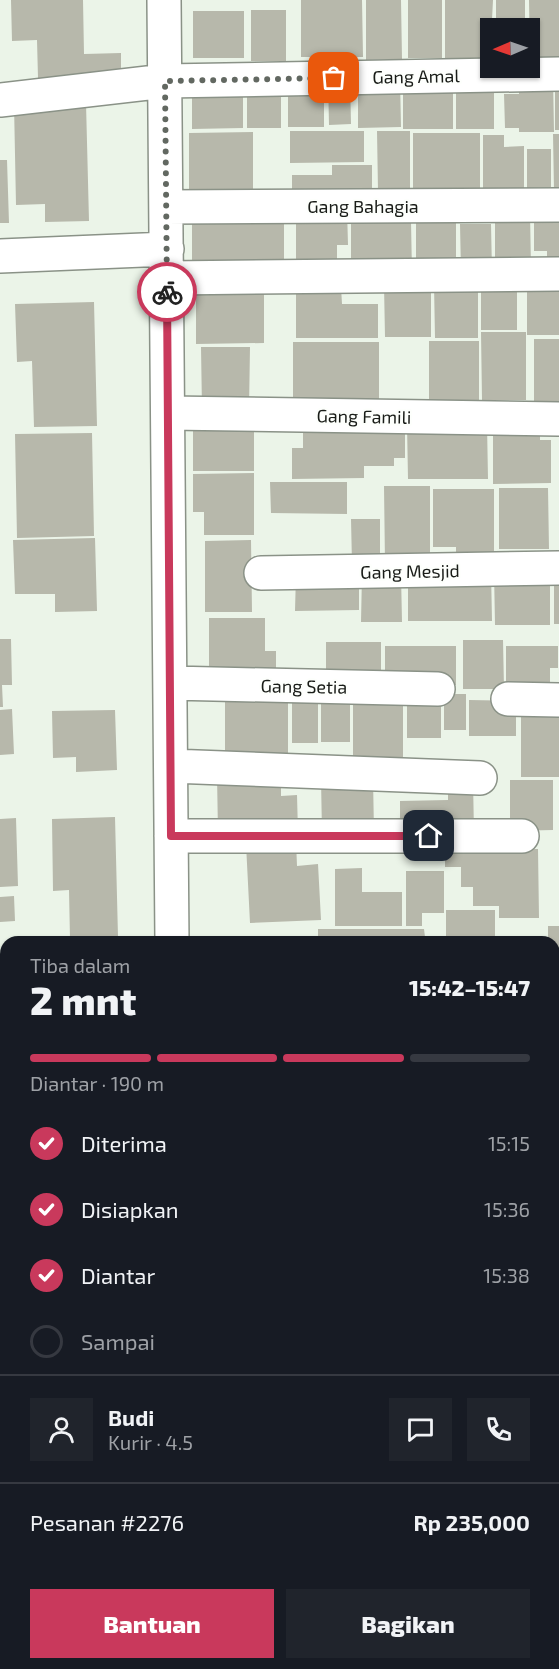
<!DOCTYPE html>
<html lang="id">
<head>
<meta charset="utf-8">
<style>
	:root { --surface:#171b24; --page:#20242c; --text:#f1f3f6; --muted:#9ea1a6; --line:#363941; --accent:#c9395c }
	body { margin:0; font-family:"Exo 2",sans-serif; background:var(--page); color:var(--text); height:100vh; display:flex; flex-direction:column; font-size:22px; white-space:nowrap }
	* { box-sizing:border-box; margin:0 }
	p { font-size:20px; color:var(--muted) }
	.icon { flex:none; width:33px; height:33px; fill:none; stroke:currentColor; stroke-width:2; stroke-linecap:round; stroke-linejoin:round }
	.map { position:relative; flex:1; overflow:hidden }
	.panel { position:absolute; left:0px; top:936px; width:560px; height:734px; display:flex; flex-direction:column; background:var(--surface); border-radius:18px 18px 0 0; box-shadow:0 2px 4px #0004 }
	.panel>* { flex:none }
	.needle { width:39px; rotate:268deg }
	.fabs { position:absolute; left:480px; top:18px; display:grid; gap:12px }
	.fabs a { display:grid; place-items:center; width:60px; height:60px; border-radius:0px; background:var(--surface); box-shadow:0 2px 4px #0004; font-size:30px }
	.pin { position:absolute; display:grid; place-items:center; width:51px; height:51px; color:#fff; margin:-26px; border-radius:12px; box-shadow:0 3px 9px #0006 }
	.courier { position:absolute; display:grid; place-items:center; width:60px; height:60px; margin:-30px; border:4px solid #c9395c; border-radius:50%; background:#fff; color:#222; box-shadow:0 2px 8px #0007 }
	.overview em { font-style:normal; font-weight:800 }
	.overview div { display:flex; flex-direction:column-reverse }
	.overview { display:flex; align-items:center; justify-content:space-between; height:102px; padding:0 30px }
	h1 { font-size:39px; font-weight:800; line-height:45px }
	.bar { display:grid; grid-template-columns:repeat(4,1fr); gap:9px 6px; align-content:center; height:72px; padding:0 30px }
	.bar i { height:8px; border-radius:4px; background:var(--line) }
	.bar .active { background:var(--accent) }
	.bar p { grid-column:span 4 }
	.line { display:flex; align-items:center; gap:15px; padding:0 30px; border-top:2px solid var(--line) }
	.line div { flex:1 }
	.round { display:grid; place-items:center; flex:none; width:63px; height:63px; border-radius:0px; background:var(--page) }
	ol { padding:0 30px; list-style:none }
	li { display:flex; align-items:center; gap:18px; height:66px }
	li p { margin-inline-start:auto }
	li .icon { padding:6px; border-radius:50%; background:var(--accent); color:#fff; stroke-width:4 }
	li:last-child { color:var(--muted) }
	li i { width:33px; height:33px; border:3px solid var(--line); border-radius:50% }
	.button { display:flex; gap:12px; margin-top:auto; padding:12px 30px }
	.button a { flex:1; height:69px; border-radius:0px; background:var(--accent); color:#fff; font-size:24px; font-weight:800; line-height:69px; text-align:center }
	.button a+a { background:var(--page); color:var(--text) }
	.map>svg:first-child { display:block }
	.water { fill:#8dc1bc }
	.building { fill:#b7b8ab }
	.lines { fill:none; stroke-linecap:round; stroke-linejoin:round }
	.minor-casing { stroke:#8a9287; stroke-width:36 }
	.minor { stroke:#fff; stroke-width:33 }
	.done { stroke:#626861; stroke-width:6; stroke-dasharray:0 10.8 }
	.route { stroke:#c9395c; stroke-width:8 }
	.labels { text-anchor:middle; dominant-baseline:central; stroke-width:4.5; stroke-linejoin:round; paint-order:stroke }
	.street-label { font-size:18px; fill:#191c18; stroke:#fdfffc }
</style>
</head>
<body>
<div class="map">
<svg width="559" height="1669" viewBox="0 0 559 1669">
	<rect width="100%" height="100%" fill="#ebf4e8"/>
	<!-- water -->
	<path class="water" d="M0,1345h6v204h-6z"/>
	<!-- building -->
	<path class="building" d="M11,0h72l1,54 37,-1v23l-83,2 -1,-38 -25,1z
		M301,0h61l1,57h-62z
		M366,0h35l1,59 -36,1z
		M408,0h34v58h-34z
		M445,0h48l-3,59h-45z
		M496,0h29v28h-29z
		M529,0h30v59h-29z
		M251,10h35v51h-35z
		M193,11h51v47h-51z
		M555,76h4v54h-4z
		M350,78l1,46 -22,1 -1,-46z
		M456,78h38v51h-38z
		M519,78h34l1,54h-35v-4h-14l-1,-34h15z
		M358,79h42l1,48 -43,1z
		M403,79h50v50h-50z
		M247,82h34v46h-34z
		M288,82h36v45h-36z
		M192,86h51v42l-51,1z
		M86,103l3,118 -44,1v-18l-29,1 -2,-101z
		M290,131h74v31l-74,1z
		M377,131h33v60h-32z
		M253,132v60l-64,1v-60z
		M413,133h67v59h-67z
		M553,134h6v57h-5z
		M483,135h21v12l20,-1v46h-41z
		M527,149h24v38l-24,1z
		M0,160h7l2,63h-9z
		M332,165h40v32l-80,1v-23h40z
		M534,208h25v59l-12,1v-17h-13z
		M284,209v62l-92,1v-62z
		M347,209l1,36h-11v28h-41v-63z
		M495,212h35l1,57h-36z
		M416,220h40v52h-40z
		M351,221h60l1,51h-61z
		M460,224h31l1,47h-31z
		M196,282h40v12h28v49l-68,1z
		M527,282l32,1v52h-32z
		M431,284v53h-46l-1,-52z
		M434,284h44v54h-43z
		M296,287h45l1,17h36v34h-82z
		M517,290v40h-36v-39z
		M94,302l3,124 -63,1 -2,-66 -15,1 -2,-58z
		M481,332h45v68h-44z
		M534,339h25v62l-25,1z
		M429,341h50v63h-50z
		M293,342h86v60h-86z
		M201,347h49l-1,62h-47z
		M193,417h61v54h-61z
		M303,421l102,7v30h-11v8h-30v12l-72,1v-31h11z
		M407,424h80l1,55h-80z
		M493,427h47v13h11v43l-58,1z
		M92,433l2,103 -77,2 -2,-104z
		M254,473v62h-50v-23h-11v-38z
		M270,482h77v32l-76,-1z
		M384,486h46v78l-45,-1z
		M499,488h49l1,61h-50z
		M433,489h61v71h-38v-13h-23z
		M351,519h29v44l-28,1z
		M95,538l2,73 -42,1v-18h-40l-2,-54z
		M251,540l1,72h-47v-71z
		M554,570h5v54h-5z
		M408,571h83l1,50h-84z
		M494,571h56v54h-55z
		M359,573v37l-64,1 1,-37z
		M362,574h39l1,48h-41z
		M209,618h56v33h11v30h-67z
		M0,639h11l1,46h-10l1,22h-3z
		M463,640h40l1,49h-41z
		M326,642h55v42h-55z
		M385,646h71v39h-71z
		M506,646h52v22h-8v26h-44z
		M225,690l63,1v63h-11v6h-52z
		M318,693v50h-26v-49z
		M403,694v69h-26v-7h-24v-61z
		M407,694h34v44h-34z
		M444,694h22v36h-22z
		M321,695h29v47h-29z
		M469,700l47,1v35h-47z
		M521,707h38v70h-38z
		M12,709l2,45 -14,1v-45z
		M115,710l2,60 -41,2v-15l-23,1 -1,-47z
		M281,774v22l16,-1 1,37 -80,1 -1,-58z
		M373,778l1,54 -52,1 -1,-54z
		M473,780l1,53 -74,1v-33l48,-1v-19z
		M510,780h43v50l-43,1z
		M115,817l3,120 -48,2 -1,-49 -16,1 -1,-72z
		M16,818l2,68 -18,1v-68z
		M296,841l1,25 21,-2 3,56 -71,3 -4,-79z
		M538,849l1,69h-40v-12h-26v-19h-12v-20h-16v-17z
		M362,868v24h40v34h-67v-57z
		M406,871h38v42h-22v13h-16z
		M14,896l1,25 -15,1v-25z
		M446,910h49v32l-49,-1z
		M548,926h11v31h-5v-15h-6z
		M318,929h106l1,8h15v5h-122z
		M0,970h6v44l-6,1z
		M554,991h5v55h-5z
		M0,1017h6v65h-6z
		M554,1138h5v56h-5z
		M554,1196h5v77h-5z
		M554,1276h5v56h-5z
		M554,1395h5v67h-5z
		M554,1515h5v25h-5z
		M554,1549h5v59h-5z
		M0,1563h6v36h-6z
		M554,1627h5v42h-61v-5h56z
		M290,1664h85v5h-85z
		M400,1664h95v5h-95z"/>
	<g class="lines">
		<defs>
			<path id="minor" d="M164,0l8,942
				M0,100l165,-19 394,-7
				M166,207l393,-2
				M0,256l167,-7
				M167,278l392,-4
				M169,413l390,6
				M261,573l298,-5
				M171,683l267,6
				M508,699l51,1
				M171,766l309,12
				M171,836h351
				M554,985h5
				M554,1129l5,-2
				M554,1353l5,1
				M554,1478h5
				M554,1625h5
				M0,1640h6
				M183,1669v-5"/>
		</defs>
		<!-- minor casing -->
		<use href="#minor" class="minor-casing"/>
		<!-- minor -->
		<use href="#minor" class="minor"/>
	</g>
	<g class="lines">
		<!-- done -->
		<path class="done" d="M167,292l-2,-211 169,-3"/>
		<!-- route -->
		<path class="route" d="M167,292l4,544h258"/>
	</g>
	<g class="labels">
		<!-- street labels -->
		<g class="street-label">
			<text transform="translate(416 76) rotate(-1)">Gang Amal</text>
			<text x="363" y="206">Gang Bahagia</text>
			<text transform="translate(364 416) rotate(1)">Gang Famili</text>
			<text transform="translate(410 571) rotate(-1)">Gang Mesjid</text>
			<text transform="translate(304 686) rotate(1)">Gang Setia</text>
		</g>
	</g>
</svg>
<div class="fabs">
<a><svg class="needle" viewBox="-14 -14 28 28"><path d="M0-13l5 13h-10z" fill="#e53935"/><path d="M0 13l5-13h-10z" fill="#9ea1a6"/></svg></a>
</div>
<div class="pin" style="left:334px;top:78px;background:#ea580c"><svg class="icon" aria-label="bag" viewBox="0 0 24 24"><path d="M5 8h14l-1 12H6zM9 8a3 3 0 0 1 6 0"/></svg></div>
<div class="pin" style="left:429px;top:836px;background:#1f2937"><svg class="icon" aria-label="home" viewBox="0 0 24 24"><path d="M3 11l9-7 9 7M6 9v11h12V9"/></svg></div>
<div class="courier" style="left:167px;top:292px"><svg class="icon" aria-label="bike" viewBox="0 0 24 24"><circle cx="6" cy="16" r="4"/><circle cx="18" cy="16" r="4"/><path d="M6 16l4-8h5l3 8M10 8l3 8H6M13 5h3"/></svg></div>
<section class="panel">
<div class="overview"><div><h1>2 mnt</h1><p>Tiba dalam</p></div><em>15:42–15:47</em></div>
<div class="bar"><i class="active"></i><i class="active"></i><i class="active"></i><i></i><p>Diantar · 190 m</p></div>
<ol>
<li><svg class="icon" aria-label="check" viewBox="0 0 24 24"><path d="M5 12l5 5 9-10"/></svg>Diterima<p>15:15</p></li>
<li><svg class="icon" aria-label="check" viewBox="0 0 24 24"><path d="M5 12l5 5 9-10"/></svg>Disiapkan<p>15:36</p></li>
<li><svg class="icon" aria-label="check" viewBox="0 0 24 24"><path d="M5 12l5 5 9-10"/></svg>Diantar<p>15:38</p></li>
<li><i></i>Sampai</li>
</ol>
<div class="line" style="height:108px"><a class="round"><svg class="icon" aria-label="person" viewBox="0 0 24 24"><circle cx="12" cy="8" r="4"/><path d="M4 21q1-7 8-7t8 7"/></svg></a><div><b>Budi</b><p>Kurir · 4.5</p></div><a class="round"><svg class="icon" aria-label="chat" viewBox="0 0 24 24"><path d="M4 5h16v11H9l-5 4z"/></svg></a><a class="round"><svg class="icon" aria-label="phone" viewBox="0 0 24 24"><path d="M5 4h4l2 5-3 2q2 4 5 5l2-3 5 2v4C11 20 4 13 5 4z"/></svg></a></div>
<div class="line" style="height:78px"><div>Pesanan #2276</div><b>Rp 235,000</b></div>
<div class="button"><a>Bantuan</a><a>Bagikan</a></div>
</section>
</div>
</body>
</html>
